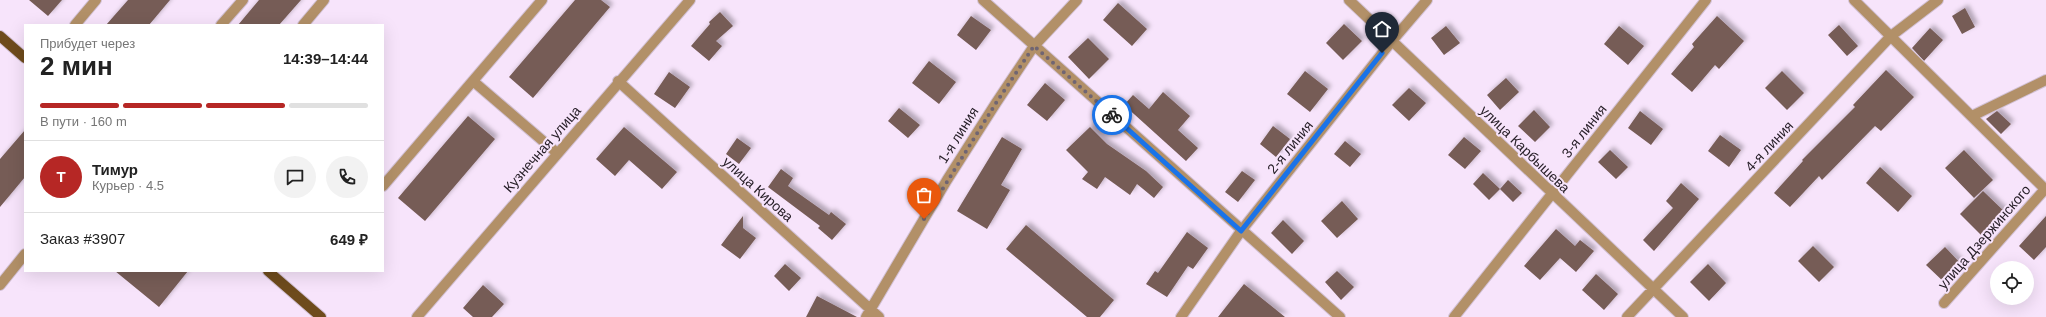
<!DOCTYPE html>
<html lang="ru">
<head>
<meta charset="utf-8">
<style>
	:root { --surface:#fff; --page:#f2f2f2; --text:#222; --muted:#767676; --line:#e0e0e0; --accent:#b62725 }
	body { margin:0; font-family:Helvetica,sans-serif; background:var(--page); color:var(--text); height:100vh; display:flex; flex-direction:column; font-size:15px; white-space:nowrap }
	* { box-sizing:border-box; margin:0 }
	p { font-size:13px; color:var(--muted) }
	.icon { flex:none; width:22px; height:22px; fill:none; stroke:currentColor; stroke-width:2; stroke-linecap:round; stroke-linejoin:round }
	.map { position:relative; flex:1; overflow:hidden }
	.panel { position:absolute; left:24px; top:24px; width:360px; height:248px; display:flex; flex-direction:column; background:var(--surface); border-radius:0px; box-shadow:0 4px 16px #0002 }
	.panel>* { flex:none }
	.tools { position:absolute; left:1990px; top:261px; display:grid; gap:8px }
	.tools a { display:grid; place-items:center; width:44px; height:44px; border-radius:50%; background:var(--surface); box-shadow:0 4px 16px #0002; font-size:20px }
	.pin { position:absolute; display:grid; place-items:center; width:34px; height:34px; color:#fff; margin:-41px -17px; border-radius:50% 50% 50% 0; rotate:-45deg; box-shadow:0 0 4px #0007 }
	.pin .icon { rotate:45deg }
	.courier { position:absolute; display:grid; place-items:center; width:40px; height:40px; margin:-20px; border:3px solid #1a73e8; border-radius:50%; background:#fff; color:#222; box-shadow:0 1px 5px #0007 }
	.overview em { font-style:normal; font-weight:800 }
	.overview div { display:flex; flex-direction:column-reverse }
	.overview { display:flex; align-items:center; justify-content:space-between; height:68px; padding:0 16px }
	h1 { font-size:26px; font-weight:800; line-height:30px }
	.bar { display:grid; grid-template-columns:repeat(4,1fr); gap:6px 4px; align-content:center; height:48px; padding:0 16px }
	.bar i { height:5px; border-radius:3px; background:var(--line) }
	.bar .current { background:var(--accent) }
	.bar p { grid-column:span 4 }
	.line { display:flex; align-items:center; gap:10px; padding:0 16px; border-top:1px solid var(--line) }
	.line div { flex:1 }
	.round { display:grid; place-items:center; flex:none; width:42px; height:42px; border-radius:21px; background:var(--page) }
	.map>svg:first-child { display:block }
	.building { fill:#765b56; filter:url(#shadow) }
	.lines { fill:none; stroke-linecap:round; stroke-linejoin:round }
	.minor-casing { stroke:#d2c1d5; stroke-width:12 }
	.major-casing { stroke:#d2c1d5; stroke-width:12 }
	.minor { stroke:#b29068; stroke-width:10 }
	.major { stroke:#6e4b1c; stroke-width:10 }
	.done { stroke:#706572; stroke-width:4; stroke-dasharray:0 7.2 }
	.route { stroke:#1a73e8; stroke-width:5 }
	.labels { text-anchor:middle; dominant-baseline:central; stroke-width:4; stroke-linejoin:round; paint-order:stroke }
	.street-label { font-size:14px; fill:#282029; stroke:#f7e4fb }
</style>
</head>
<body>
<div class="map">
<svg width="2046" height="317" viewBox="0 0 2046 317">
	<defs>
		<filter id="shadow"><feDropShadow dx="3.5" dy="-3.5" stdDeviation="2" flood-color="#0004"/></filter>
	</defs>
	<rect width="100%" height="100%" fill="#f7e4fb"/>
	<!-- building -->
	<path class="building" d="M29,0h33l-14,16z
		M128,0h42l-21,25h-43z
		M259,0h42l-22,25h-41z
		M575,0h26l9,7 -77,91 -24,-21z
		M1118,3l29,26 -15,17 -29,-26z
		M1965,8l10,19 -13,7 -10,-18z
		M720,12l13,14 -17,15 6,5 -13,15 -18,-15 19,-22 -1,-2z
		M971,16l20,14 -15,20 -19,-15z
		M1717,16l27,25 -25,28 -4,-4 -23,27 -21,-18 23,-27 -2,-3z
		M1344,24l18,17 -19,19 -17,-17z
		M1839,25l19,21 -11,10 -19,-21z
		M1446,26l14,17 -16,12 -13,-17z
		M1619,26l25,20 -16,19 -24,-21z
		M1930,28l13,12 -19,21 -12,-13z
		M1088,38l21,21 -20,20 -21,-22z
		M929,61l27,21 -17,22 -27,-21z
		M1886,70l28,27 -33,34 -6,-5 -53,54 -3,-4 -29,31 -16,-14 29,-32 -1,-1 53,-53 -2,-2z
		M1305,71l23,18 -18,23 -23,-18z
		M1782,71l22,22 -17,17 -22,-22z
		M669,72l21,15 -15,21 -21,-14z
		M1506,78l13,14 -19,18 -13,-15z
		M1045,83l20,17 -18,21 -20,-16z
		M1409,88l17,15 -17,18 -17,-16z
		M1163,92l27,24 -12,14 20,18 -12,13 -62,-56 9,-10 16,14z
		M899,108l21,17 -12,13 -20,-17z
		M1534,110l16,17 -15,15 -17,-16z
		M1640,111l23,18 -12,16 -23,-17z
		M1997,111l14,13 -10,10 -15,-15z
		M468,116l27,23 -70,82 -27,-23z
		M1273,126l17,13 -14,18 -16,-13z
		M624,127l53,45 -15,17 -33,-29 -14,16 -19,-17z
		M1090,127l17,17 39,27 17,16 -9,11 -17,-14 -7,11 -25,-18 -8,12 -15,-10 6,-7 -22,-22z
		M25,130v47l-25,30v-48z
		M1720,135l21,15 -12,17 -21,-16z
		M1002,137l20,12 -21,36 9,5 -23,39 -30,-18z
		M1464,137l17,14 -16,18 -17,-14z
		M737,138l14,10 -12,16 -13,-10z
		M1345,141l16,13 -11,13 -16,-13z
		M1610,150l18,17 -12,12 -18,-17z
		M1964,150l29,30 -19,18 -29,-30z
		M1880,167l32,29 -14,16 -32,-29z
		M781,169l12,9 -5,8 41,29 2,-3 15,12 -14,16 -14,-12 2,-2 -52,-39z
		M1242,171l13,9 -17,22 -13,-10z
		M1483,173l17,16 -11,11 -16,-16z
		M1508,180l14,13 -9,9 -13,-13z
		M1681,183l18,16 -45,52 -11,-11 30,-32 -7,-7z
		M1983,191l24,23 -23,24 -24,-24z
		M1342,201l16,18 -21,19 -16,-17z
		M743,216v12l13,10 -16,21 -19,-14z
		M2046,216v31l-12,13 -15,-14z
		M1283,220l21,21 -12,13 -21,-21z
		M1026,225l88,75 -14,17h-13l-81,-68z
		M1556,229l19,17 5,-6 14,11 -18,21 -16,-14 -20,22 -16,-14z
		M1187,232l21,16 -15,21 -5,-3 -21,31 -21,-13 9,-13 3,2z
		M1813,246l21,21 -15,15 -21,-21z
		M1945,247l19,20 -18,17 -20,-19z
		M785,264l16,14 -12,13 -15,-15z
		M1708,264l18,19 -17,18 -19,-19z
		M115,271h73l-29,36z
		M1337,271l17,16 -13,13 -16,-18z
		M1596,274l22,20 -14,16 -22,-20z
		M1244,284l41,33h-67z
		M483,285l21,19 -12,13h-19l-10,-9z
		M817,296l40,21h-51z"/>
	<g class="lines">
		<defs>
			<path id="minor" d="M983,0l357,317
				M1349,0l334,317
				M1854,0l192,190
				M75,25l21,-25
				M221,25l22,-25
				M303,25l21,-25
				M473,81l84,72
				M618,81l261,236
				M1972,116l74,-36
				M383,186l159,-186
				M0,285l25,-31
				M1944,303l101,-114
				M417,317l273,-317
				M866,317l81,-137 49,-77 38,-57 43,-46
				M1181,317l60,-86 151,-190 35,-41
				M1454,317l252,-317
				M1627,317l264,-281 47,-36"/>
			<path id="major" d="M0,36l25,22
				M268,271l53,46"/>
		</defs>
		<!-- minor casing -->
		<use href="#minor" class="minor-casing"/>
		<!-- major casing -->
		<use href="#major" class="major-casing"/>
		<!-- minor -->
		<use href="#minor" class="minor"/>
		<!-- major -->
		<use href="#major" class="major"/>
	</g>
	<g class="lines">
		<!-- done -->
		<path class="done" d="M924,219l72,-116 38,-57 78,69"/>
		<!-- route -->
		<path class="route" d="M1112,115l129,116 141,-178"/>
	</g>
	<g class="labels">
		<!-- street labels -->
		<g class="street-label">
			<text transform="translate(1584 131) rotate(-52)">3-я линия</text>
			<text transform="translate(958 135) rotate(-58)">1-я линия</text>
			<text transform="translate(1769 146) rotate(-47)">4-я линия</text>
			<text transform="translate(1290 147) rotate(-51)">2-я линия</text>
			<text transform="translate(542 149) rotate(-49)">Кузнечная улица</text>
			<text transform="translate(1525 149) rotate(44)">улица Карбышева</text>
			<text transform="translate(758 189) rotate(42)">улица Кирова</text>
			<text transform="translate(1984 237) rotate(-49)">улица Дзержинского</text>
		</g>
	</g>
</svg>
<div class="tools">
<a><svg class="icon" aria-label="locate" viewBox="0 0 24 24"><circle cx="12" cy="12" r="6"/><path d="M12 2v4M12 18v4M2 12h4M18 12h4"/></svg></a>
</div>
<div class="pin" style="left:924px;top:219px;background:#ea580c"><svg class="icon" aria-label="bag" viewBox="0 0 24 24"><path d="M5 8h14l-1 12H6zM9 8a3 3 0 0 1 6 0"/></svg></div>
<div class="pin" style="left:1382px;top:53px;background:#1f2937"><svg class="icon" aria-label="home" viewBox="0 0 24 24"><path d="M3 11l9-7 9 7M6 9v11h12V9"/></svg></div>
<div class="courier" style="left:1112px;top:115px"><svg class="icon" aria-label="bike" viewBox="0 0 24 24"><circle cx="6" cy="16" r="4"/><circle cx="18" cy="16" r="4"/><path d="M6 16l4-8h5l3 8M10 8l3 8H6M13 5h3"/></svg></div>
<section class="panel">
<div class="overview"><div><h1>2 мин</h1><p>Прибудет через</p></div><em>14:39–14:44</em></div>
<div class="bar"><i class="current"></i><i class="current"></i><i class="current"></i><i></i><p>В пути · 160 m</p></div>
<div class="line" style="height:72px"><b class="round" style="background:var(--accent);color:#fff">Т</b><div><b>Тимур</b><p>Курьер · 4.5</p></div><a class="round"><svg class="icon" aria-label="chat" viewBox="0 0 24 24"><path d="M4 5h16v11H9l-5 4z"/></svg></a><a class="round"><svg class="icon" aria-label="phone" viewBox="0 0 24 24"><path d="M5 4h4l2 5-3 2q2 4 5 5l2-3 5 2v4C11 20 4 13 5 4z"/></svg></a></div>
<div class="line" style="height:52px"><div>Заказ #3907</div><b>649 ₽</b></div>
</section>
</div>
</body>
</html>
